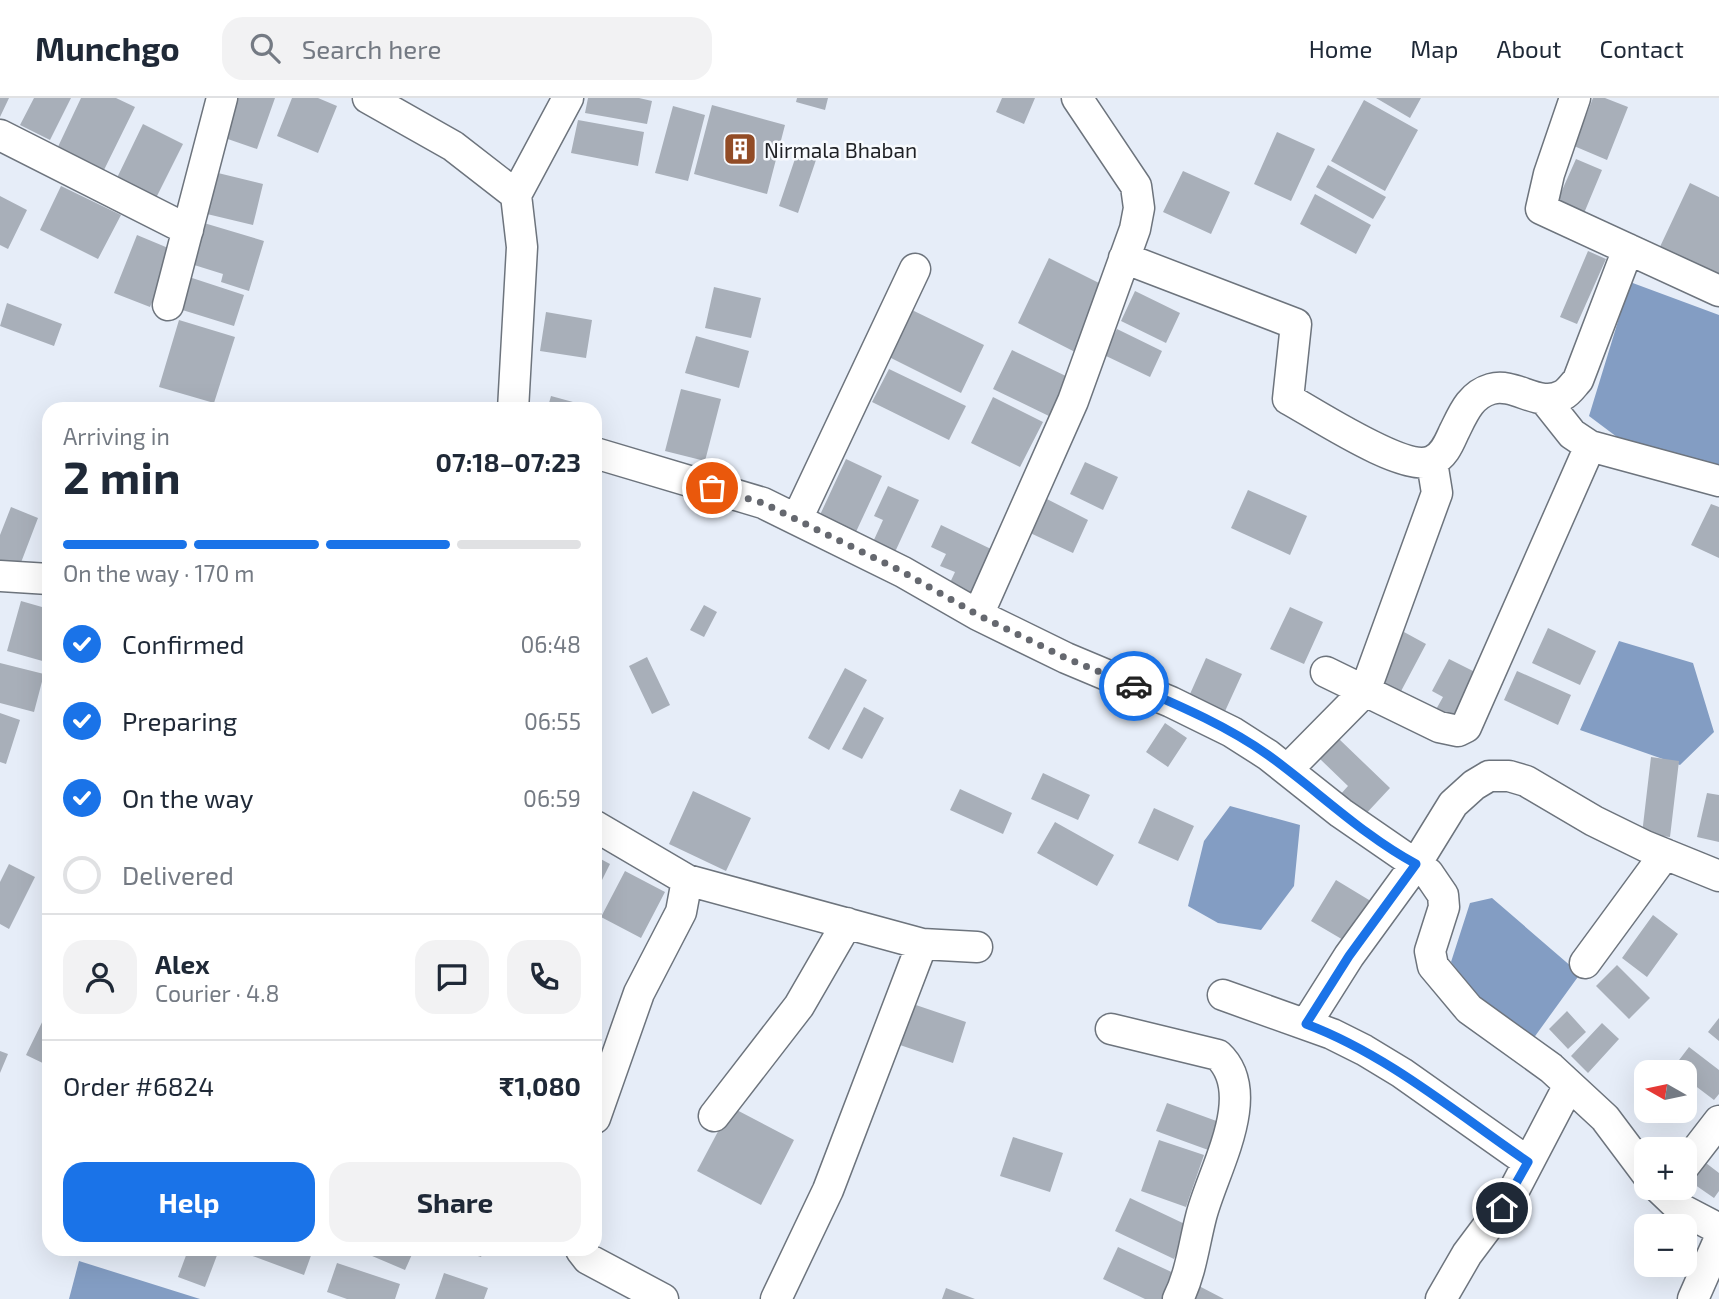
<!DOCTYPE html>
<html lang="en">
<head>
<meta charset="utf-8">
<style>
	:root { --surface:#fff; --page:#f2f2f3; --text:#1f2937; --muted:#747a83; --line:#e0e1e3; --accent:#1a73e8 }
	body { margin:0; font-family:"Exo 2",sans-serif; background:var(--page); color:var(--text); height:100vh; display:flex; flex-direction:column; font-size:26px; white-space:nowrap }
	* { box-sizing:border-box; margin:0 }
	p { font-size:23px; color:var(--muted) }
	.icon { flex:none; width:38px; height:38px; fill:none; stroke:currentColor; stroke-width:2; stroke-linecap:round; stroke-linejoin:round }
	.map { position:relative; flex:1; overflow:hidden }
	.panel { position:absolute; left:42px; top:304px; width:560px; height:854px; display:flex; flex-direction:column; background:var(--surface); border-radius:21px; box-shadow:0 7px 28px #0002 }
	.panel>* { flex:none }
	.needle { width:46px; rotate:279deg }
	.buttons { position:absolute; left:1634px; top:962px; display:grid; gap:14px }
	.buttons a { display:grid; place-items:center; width:63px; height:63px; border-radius:14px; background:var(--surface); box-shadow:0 7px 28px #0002; font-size:35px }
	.pin { position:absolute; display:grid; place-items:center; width:60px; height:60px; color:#fff; margin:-30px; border:4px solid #fff; border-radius:50%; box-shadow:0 2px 7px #0007 }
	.courier { position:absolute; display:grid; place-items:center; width:70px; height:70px; margin:-35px; border:5px solid #1a73e8; border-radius:50%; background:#fff; color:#222; box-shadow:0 2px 9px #0007 }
	.summary em { font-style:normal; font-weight:700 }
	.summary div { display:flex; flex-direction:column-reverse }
	.summary { display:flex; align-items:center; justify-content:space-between; height:119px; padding:0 21px }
	h1 { font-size:46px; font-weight:700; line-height:52px }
	.bar { display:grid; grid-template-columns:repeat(4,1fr); gap:10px 7px; align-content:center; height:84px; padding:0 21px }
	.bar i { height:9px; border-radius:5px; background:var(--line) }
	.bar .current { background:var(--accent) }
	.bar p { grid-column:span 4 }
	.line { display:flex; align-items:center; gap:18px; padding:0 21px; border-top:2px solid var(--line) }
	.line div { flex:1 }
	.round { display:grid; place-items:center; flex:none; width:74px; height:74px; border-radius:21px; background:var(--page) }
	ol { padding:0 21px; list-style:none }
	li { display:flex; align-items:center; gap:21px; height:77px }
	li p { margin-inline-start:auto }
	li .icon { padding:7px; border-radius:50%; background:var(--accent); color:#fff; stroke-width:4 }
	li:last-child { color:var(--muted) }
	li i { width:38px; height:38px; border:4px solid var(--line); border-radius:50% }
	.button { display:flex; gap:14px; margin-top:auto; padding:14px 21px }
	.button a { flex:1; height:80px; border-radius:21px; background:var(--accent); color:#fff; font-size:28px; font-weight:700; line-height:80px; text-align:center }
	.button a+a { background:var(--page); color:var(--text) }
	header { display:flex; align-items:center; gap:42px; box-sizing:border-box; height:98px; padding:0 35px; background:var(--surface); border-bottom:2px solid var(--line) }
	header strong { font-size:33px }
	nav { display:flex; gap:38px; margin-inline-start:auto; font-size:24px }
	.search { width:490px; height:63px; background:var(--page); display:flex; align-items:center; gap:18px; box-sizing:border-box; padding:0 24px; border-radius:21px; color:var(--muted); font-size:26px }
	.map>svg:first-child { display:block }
	.water { fill:#839dc3 }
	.building { fill:#a8afb9 }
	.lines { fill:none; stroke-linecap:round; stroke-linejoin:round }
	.minor-casing { stroke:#6d747d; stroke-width:33 }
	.minor { stroke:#fff; stroke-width:30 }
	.done { stroke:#65686f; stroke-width:7; stroke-dasharray:0 12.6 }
	.route { stroke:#1a73e8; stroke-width:9 }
	.labels { text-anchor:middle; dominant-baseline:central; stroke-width:5; stroke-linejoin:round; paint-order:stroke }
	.poi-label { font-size:21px; fill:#1f2125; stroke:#f7fafe; text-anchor:start }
</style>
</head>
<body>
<header>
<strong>Munchgo</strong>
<div class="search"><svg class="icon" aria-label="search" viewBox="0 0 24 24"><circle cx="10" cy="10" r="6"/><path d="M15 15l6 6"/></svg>Search here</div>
<nav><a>Home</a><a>Map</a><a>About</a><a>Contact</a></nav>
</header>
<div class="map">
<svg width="1719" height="1201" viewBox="0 0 1719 1201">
	<rect width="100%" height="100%" fill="#e6edf8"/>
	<!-- water -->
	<path class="water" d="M1630,184l89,33v156l-98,-31 -32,-24z
		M1619,543l74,22 21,69 -34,33 -100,-35z
		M1230,708l70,19 -6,61 -33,44 -43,-7 -30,-17 16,-65z
		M1492,800l88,76 -47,65 -44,-27 -38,-50 19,-59z
		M79,1163l121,38h-131z"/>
	<!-- building -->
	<path class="building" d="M0,0h9l-9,19z
		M34,0h37l-21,42 -30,-15z
		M81,0h35l19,9 -33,67 -46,-23z
		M236,0h39l-18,51 -35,-12z
		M292,0h26l19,8 -19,47 -41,-17z
		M588,0h51l13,3 -5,23 -62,-11z
		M797,0h31l-3,12 -29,-8z
		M1002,0h33l-11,26 -28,-12z
		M1376,0h45l-11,20z
		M1593,0h12l23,9 -21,53 -33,-14z
		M1364,2l54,30 -33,61 -54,-30z
		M712,7l73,20 -18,69 -73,-20z
		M673,8l32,9 -17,66 -33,-8z
		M578,22l66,12 -6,34 -67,-13z
		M143,26l40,20 -29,58 -39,-20z
		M1277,34l38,17 -24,52 -37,-17z
		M798,52l19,7 -19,56 -19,-7z
		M1576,61l26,11 -20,48 -27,-12z
		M1328,67l58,32 -13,22 -57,-32z
		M1183,73l47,21 -19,42 -48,-22z
		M218,75l45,11 -10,41 -46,-11z
		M1690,85l29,14v83l-61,-29z
		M61,88l60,29 -23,44 -58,-29z
		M1315,96l56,31 -15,29 -56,-30z
		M0,98l27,14 -19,39 -8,-4z
		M204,125l60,18 -15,50 -28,-9 2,-8 -32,-10z
		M137,137l36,15 -23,57 -36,-14z
		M1588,153l18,8 -29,65 -17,-7z
		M1049,160l58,29 -32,65 -57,-29z
		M186,178l58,19 -10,31 -58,-18z
		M714,189l47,11 -10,40 -46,-10z
		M1135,193l45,22 -14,30 -45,-22z
		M7,205l55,21 -8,22 -54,-20z
		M912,212l72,35 -23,48 -72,-36z
		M546,214l46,8 -6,38 -46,-7z
		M179,222l56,17 -21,66 -55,-16z
		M1117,231l45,22 -12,26 -46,-22z
		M696,238l53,15 -10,37 -54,-15z
		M1012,252l60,29 -19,39 -60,-29z
		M889,271l77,37 -17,34 -77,-38z
		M681,291l40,10 -16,62 -40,-10z
		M551,298l22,6 -2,8h-24z
		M993,299l50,25 -23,45 -49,-24z
		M846,361l36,17 -27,58 -36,-17z
		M1085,364l33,15 -15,33 -33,-16z
		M888,388l31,14 -24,52 -22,-10 10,-22 -9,-4z
		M1248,392l59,26 -17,39 -59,-27z
		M1043,399l45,23 -15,33 -47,-22z
		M1711,406l8,3v51l-28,-13z
		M11,409l27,11 -21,55 -17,-7v-31z
		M941,427l50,24 -21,47 -22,-9 7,-15 -15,-6 6,-12 -15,-7z
		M21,503l28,8v43l-3,10 -39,-11z
		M704,507l13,7 -13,25 -14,-7z
		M1290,509l33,15 -19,42 -34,-15z
		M1548,530l48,23 -16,34 -48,-22z
		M1404,534l22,12 -27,51 -23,-11z
		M647,559l23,48 -18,9 -23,-48z
		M1206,560l36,16 -21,46 -35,-17z
		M1449,561l30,15 -27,50 -18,-11 9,-16 -11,-6z
		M0,565l44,11 -10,38 -34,-9z
		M845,570l22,12 -38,70 -21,-12z
		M1517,573l54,24 -13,30 -54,-25z
		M864,609l20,11 -22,41 -20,-10z
		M0,615l20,7 -14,44 -6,-2z
		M1165,625l22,15 -19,29 -22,-15z
		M1339,641l51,49 -28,30 -23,-22 9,-10 -28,-27z
		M1651,659l28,4 -9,76 -28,-3z
		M1043,675l47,22 -12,25 -47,-21z
		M960,691l52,24 -9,21 -53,-24z
		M693,693l58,27 -25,53 -57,-27z
		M1707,695l12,2v47l-22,-5z
		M1154,710l40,18 -16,35 -40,-18z
		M1055,724l59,33 -17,31 -60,-33z
		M595,758l15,8 -15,30z
		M9,766l26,13 -26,52 -9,-5v-42z
		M625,773l40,21 -24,46 -40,-21z
		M1336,782l38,23 -24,41 -39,-23z
		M1653,817l25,19 -31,43 -25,-19z
		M1617,867l33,33 -21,21 -33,-33z
		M910,905l56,19 -13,41 -56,-19z
		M49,910v58l-23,-11z
		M1567,913l19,21 -18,17 -19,-20z
		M1719,920v23l-11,-9z
		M1602,925l17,16 -31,34 -17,-17z
		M1689,949l30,23v24l-5,6 -29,-22v-5h-7l-5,-5z
		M0,953l8,3 -8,19z
		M1167,1005l55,20 -11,28 -55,-20z
		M731,1009l63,33 -33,65 -64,-34z
		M1013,1039l50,16 -13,39 -50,-16z
		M1159,1042l45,15 -18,52 -45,-16z
		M1702,1062l17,13v18l-5,7 -26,-18z
		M1130,1100l59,28 -15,33 -59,-28z
		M1118,1149l62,29 -11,23h-24l-42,-20z
		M188,1152h31l-14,37 -27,-10z
		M236,1152h77l-9,25z
		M358,1152h56l-9,20z
		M459,1152h25l-3,7z
		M337,1165l63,21 -5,15h-48l-20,-7z
		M444,1175l44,15 -4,11h-49z
		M1199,1188l25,13h-32z
		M946,1190l29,11h-33z"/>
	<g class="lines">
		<defs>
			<path id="minor" d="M368,0l85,48 63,49 6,52 -9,163
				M1575,0l-26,76 -8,35 178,82
				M0,37l188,95
				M516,97l52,-97
				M1124,160l172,66 -8,75c28,15 116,74 144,62 12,-5 17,-18 22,-29 9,-18 16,-37 37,-43 25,-7 48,20 72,6 6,-3 11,-11 15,-15l50,-131
				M168,207l54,-207
				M1545,302l27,34 18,12 129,35
				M595,355l168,50 140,69 75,43 88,43 105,44 61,30 36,23 73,58 87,60 15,22 1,12 -14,44 3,15 36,43 82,59 54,50 42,56
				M797,421l118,-250
				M0,478l49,3
				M978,517l95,-214 62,-172 4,-21 -3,-22 -59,-88
				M1326,574l113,55 19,4 8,-4 124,-281
				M1287,672l78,-79 72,-198 -5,-31
				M595,728l92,54 -6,32 -42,81 -44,125
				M687,782l235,64 55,3
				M1585,865l80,-109
				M1223,897l109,39 32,16 38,23 126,89
				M1306,926l43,-68 67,-92 37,-60 21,-19 15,-9h20l17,5 68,40 51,25 74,30
				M1111,931l107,26c42,39 -6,117 -17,162 -7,27 -10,56 -23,82
				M714,1018l85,-110 48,-83
				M1685,1067l34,-44
				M1659,1090l22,21 38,20
				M581,1152l7,9 75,40
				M776,1201l52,-109 94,-246
				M1441,1201l26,-45 45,-60 57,-109
				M1693,1201l26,-59"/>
		</defs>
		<!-- minor casing -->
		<use href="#minor" class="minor-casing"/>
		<!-- minor -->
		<use href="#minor" class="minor"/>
	</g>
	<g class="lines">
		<!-- done -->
		<path class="done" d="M712,390l51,15 140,69 75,43 88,43 68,28"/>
		<!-- route -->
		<path class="route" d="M1134,588c46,20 93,40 134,69 50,36 94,80 148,109l-67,92 -43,68c82,31 150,89 222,138l-26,46"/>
	</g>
	<!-- icons -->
	<defs>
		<symbol id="building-square" viewBox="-11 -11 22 22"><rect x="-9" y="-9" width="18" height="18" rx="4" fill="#924c26" stroke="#f7fafe"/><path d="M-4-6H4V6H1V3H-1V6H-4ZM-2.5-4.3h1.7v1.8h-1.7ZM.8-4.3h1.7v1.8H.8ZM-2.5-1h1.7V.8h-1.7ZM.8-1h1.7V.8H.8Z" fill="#fff"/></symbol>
	</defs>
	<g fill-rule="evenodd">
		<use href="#building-square" x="721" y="32" width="38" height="38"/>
	</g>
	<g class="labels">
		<!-- poi labels -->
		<g class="poi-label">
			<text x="764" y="51">Nirmala Bhaban</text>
		</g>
	</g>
</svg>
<div class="buttons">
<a><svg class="needle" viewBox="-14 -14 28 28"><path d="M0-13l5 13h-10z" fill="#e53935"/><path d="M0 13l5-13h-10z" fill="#747a83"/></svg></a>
<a>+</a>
<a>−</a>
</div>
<div class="pin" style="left:712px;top:390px;background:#ea580c"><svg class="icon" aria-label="bag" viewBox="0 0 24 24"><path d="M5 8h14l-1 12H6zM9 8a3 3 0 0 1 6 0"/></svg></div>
<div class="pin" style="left:1502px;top:1110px;background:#1f2937"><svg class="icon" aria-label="home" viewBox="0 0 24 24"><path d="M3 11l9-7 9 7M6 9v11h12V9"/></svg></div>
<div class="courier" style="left:1134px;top:588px"><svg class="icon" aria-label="car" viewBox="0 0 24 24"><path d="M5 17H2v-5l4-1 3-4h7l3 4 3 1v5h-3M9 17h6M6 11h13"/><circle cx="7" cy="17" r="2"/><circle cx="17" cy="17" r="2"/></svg></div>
<section class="panel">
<div class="summary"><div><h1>2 min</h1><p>Arriving in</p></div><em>07:18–07:23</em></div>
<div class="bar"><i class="current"></i><i class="current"></i><i class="current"></i><i></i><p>On the way · 170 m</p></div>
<ol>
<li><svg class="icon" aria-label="check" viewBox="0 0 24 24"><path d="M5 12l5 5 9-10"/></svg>Confirmed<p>06:48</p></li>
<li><svg class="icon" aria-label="check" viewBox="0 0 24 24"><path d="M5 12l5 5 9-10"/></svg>Preparing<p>06:55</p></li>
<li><svg class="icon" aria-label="check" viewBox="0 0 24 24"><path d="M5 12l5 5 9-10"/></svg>On the way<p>06:59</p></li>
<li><i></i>Delivered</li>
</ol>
<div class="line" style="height:126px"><a class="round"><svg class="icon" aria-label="person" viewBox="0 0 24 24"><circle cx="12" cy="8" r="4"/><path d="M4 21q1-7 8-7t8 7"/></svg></a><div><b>Alex</b><p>Courier · 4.8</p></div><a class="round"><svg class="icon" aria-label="chat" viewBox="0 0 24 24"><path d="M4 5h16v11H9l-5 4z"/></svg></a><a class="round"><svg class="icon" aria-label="phone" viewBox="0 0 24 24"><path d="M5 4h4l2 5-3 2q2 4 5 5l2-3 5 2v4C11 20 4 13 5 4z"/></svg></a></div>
<div class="line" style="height:91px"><div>Order #6824</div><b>₹1,080</b></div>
<div class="button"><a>Help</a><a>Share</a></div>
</section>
</div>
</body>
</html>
